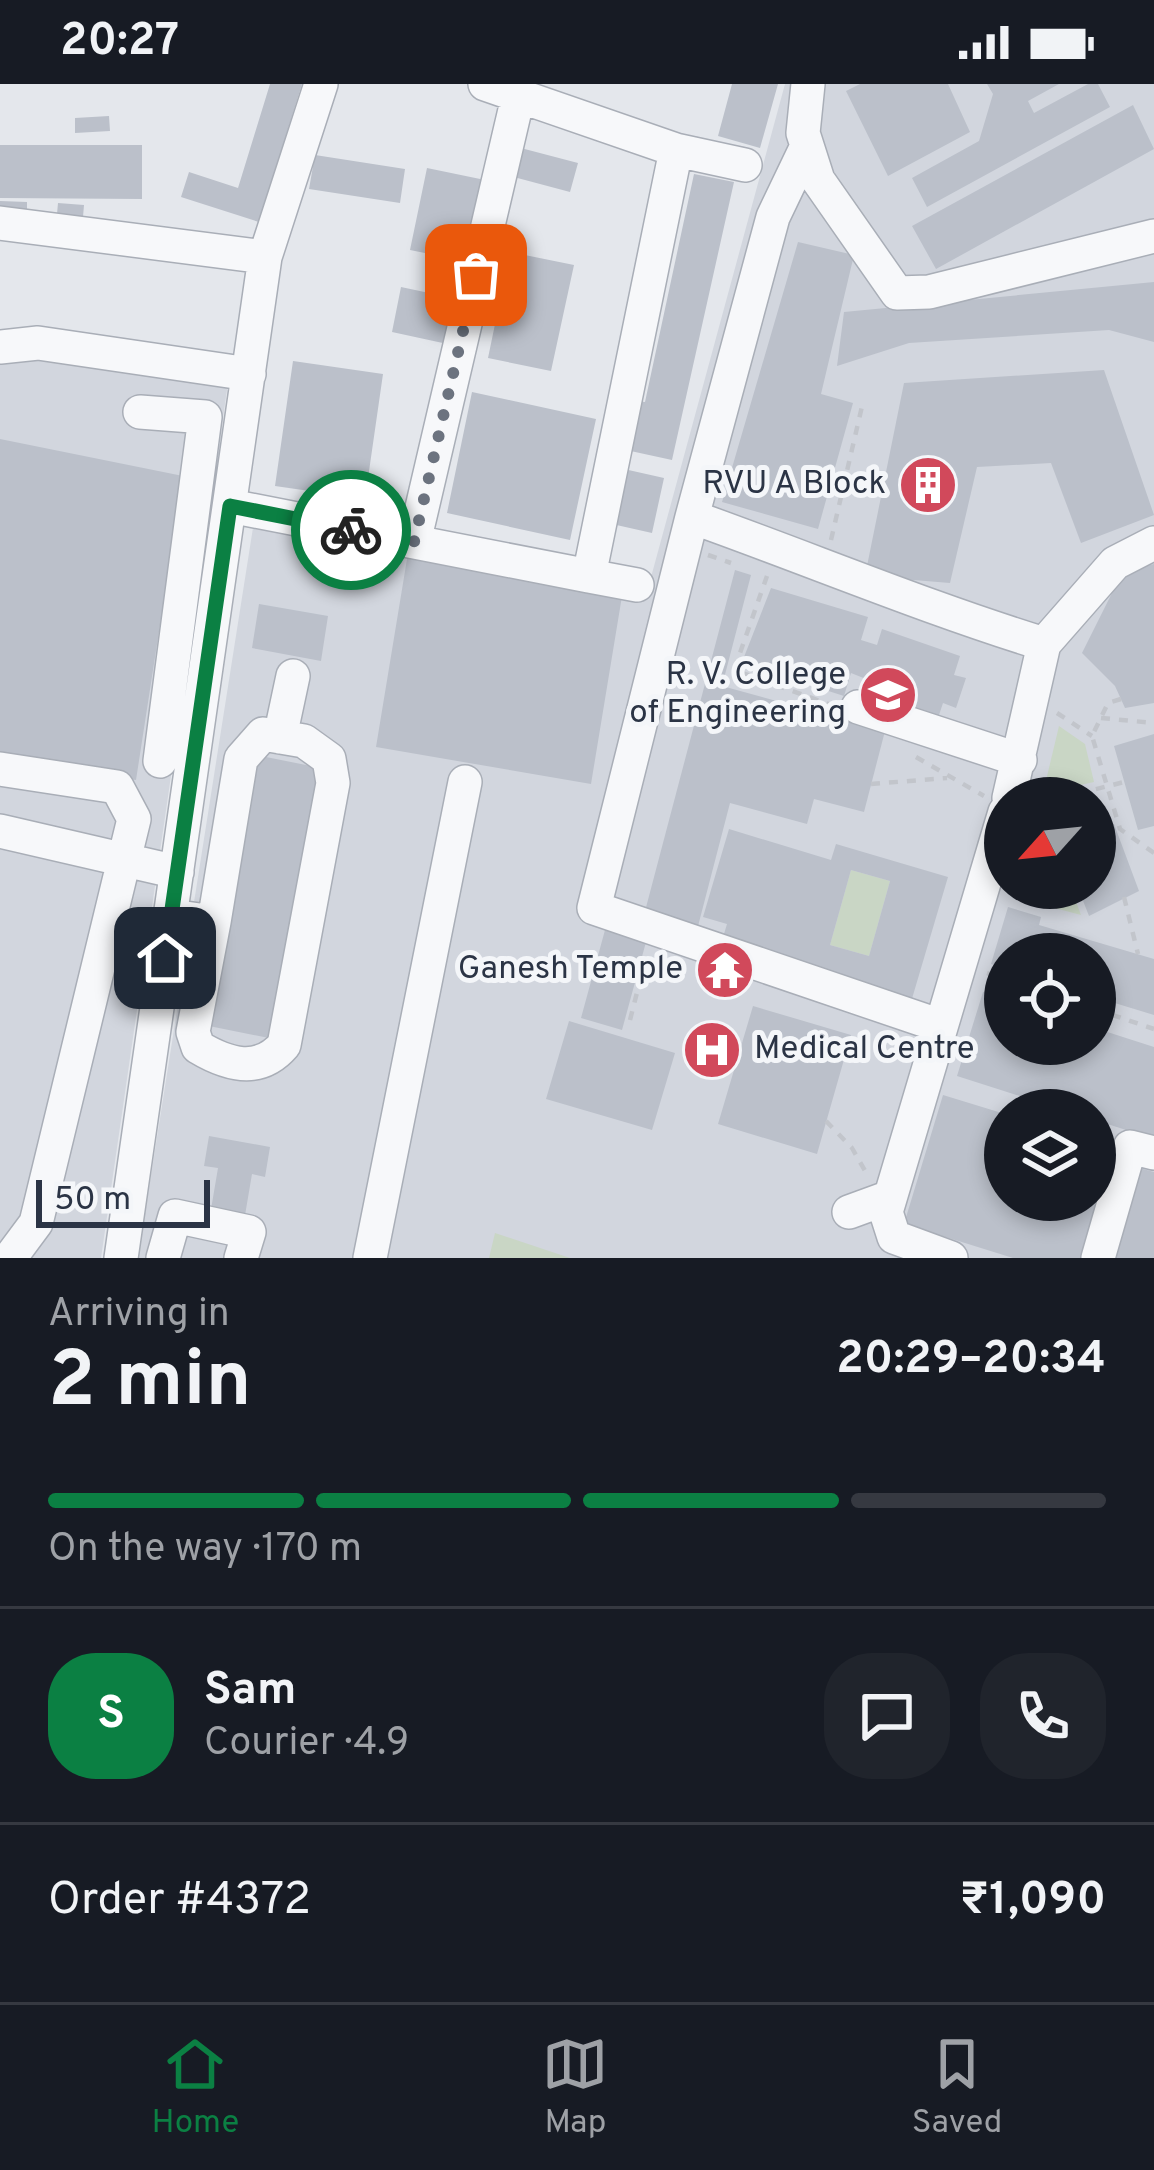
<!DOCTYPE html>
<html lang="en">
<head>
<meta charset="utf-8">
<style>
	:root { --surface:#171b24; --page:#20242c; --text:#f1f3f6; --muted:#9ea1a6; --line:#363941; --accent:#0b8043 }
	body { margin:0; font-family:Overpass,sans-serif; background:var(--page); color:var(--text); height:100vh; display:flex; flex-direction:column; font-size:45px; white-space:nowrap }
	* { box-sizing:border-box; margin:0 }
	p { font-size:39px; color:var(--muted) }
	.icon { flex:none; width:66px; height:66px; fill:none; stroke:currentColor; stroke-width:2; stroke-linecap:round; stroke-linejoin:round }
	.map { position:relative; height:1174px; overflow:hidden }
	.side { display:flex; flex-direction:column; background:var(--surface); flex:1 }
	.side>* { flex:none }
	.needle { width:78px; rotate:243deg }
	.fabs { position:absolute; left:984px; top:693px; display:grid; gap:24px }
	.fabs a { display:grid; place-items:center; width:132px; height:132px; border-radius:50%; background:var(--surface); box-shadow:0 6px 18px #0003; font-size:60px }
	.scale { position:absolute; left:36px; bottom:30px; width:174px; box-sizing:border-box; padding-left:12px; border:6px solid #2b3445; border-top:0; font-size:33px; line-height:42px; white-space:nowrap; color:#2b3445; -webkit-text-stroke:9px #f4f6f9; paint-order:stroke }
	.pin { position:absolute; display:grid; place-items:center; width:102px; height:102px; color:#fff; margin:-51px; border-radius:24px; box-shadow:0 6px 18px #0006 }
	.courier { position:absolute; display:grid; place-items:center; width:120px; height:120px; margin:-60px; border:9px solid #0b8043; border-radius:50%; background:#fff; color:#222; box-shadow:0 3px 15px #0007 }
	.overview em { font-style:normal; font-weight:700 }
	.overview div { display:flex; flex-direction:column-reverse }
	.overview { display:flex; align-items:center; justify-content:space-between; height:204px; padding:0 48px }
	h1 { font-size:78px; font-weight:700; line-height:90px }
	.bar { display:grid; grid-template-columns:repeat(4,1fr); gap:18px 12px; align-content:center; height:144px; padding:0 48px }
	.bar i { height:15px; border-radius:9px; background:var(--line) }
	.bar .current { background:var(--accent) }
	.bar p { grid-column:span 4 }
	.line { display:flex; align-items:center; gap:30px; padding:0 48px; border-top:3px solid var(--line) }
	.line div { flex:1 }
	.round { display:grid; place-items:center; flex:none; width:126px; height:126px; border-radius:48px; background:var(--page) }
	.status { display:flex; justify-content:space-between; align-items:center; height:84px; padding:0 60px; background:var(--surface); direction:ltr }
	.status svg { height:33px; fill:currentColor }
	.dock { display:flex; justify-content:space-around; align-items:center; height:168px; border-top:3px solid var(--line); background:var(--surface); font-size:33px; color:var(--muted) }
	.dock a { display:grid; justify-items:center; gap:6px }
	.dock .current { color:var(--accent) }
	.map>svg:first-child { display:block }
	.built { fill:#d2d6de; fill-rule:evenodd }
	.green { fill:#c9d6c5 }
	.building { fill:#bbc0ca; fill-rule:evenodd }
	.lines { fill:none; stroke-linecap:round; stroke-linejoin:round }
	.minor-casing { stroke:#a9aeb7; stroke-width:36 }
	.path { stroke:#c2c5cb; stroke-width:4.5; stroke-dasharray:9 9; stroke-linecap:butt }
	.minor { stroke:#f7f8fa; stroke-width:33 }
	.done { stroke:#6c737f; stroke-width:12; stroke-dasharray:0 21.6 }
	.route { stroke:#0b8043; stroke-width:15 }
	.labels { text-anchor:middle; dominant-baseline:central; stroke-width:10; stroke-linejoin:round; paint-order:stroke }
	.poi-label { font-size:33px; fill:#2b3445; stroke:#f4f6f9; text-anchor:end }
</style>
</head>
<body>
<div class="status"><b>20:27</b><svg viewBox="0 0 49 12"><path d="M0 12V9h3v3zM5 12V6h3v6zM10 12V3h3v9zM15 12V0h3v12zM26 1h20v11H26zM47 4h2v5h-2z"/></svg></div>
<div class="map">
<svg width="1154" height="1174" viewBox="0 0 1154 1174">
	<rect width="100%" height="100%" fill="#e4e7ec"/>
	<!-- built -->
	<path class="built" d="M785,0h369v1174h-1016l117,-743 392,77zM1005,714h90v90h-90zM1005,870h90v90h-90zM1005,1026h90v90h-90z
		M0,264l228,35 -127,875h-83l-18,-8z"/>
	<!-- green -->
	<path class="green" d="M1059,642l26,18 9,38 -51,11z
		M851,786l39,11 -21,75 -39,-11z
		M1016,804h55l10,27 -68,-18z
		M495,1149l75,25h-81z"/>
	<!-- building -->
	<path class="building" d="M270,0h32l-43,138 -78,-25 8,-25 49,16z
		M732,0h46l-18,64 -42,-12z
		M860,0h88l22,48 -82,44 -42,-85z
		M987,0h72l-31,17 6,12 54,-29h10l12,23 -183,100 -15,-29 67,-37 14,-47z
		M1133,21l21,44 -218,120 -24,-43z
		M109,32l1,15 -35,2v-15z
		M0,61h142v54l-142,-1z
		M517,63l61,16 -8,29 -60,-16z
		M315,71l90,14 -5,34 -91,-14z
		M427,84l58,12 -16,82 -59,-12z
		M694,90l40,8 -62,278 -46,-10 11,-49 8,1z
		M0,117l27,1v10l-27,-1z
		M58,119l26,2 -1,12 -26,-3z
		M798,158l56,13 -33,139 32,9 -35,126 -96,-27z
		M510,168l64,13 -23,106 -63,-13z
		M1154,198v60l-45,-12 -200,13 -72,23 7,-54z
		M401,203l61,13 -10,45 -60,-13z
		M293,277l90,13 -18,125 -90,-13z
		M1104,286l50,145 -73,28 -30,-80 -74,4 -27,116 -85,-7 39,-193z
		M472,308l124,27 -26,121 -123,-27z
		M0,355l183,37 -47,304 -136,-21z
		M624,385l40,9 -12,55 -40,-9z
		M408,469l215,37 -32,194 -215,-37z
		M1154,480v139l-29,5 -10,-22 -33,-33 40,-80z
		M735,486l16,5 -29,111 163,45 -21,81 -50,-13 -7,25 -77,-21 -33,127 -53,-15z
		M771,504l97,29 -7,23 16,5 5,-16 78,27 -6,19 12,3 -10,30 -13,-5 -6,18 -76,-26 5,-16 -15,-6 -7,23 -84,-27 -16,-12z
		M259,520l69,12 -7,45 -69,-13z
		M1154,650v92l-16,4 -24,-84z
		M256,671l65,13 -52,270 -65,-13z
		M1114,740l25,67 -50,25 -11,-28h17v-57z
		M729,745l102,31 5,-16 112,33 -37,125 -190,-58 6,-20 -24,-7zM851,786l39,11 -21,75 -39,-11z
		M1008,823l33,10 -2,8 115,34v56l-59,-18v-43h-90v14l-14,-4z
		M605,846l41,12 -24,88 -41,-12z
		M983,908l22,7v45h90v-16l59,19v92l-59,-19v-10h-31l-107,-34z
		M753,922l98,29 -34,119 -99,-30z
		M569,937l106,32 -23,77 -106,-31z
		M943,1011l62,19v86h90v-58l23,7 -34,109h-71l-109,-34z
		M209,1052l61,11 -5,30 -13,-3 -10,59 -34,-6 10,-59 -14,-2z
		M1132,1082l22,6v86h-49z"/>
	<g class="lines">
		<defs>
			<path id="minor" d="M808,0l-5,49 15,47 79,113 32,-1 225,-56
				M676,66l69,15
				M0,139l265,34
				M0,263l38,-4 211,31
				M140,328l65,5 -45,344
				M230,422l359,70 87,-426 -191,-66
				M692,433l81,-300 33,-69
				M414,458l104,-445
				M589,492l48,9
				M858,623l162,53
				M280,653l13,-61
				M0,685l117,18 17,32 -98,404 -26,35
				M1009,714l35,-154 71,-81 39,-20
				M0,747l177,41
				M171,832l43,6 -21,110 5,15c30,18 61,27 86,-2l49,-262 -4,-24 -25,-18 -41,-7 -22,25 -27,163
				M938,941l-344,-117 98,-391c118,42 232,90 352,127
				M849,1128l41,-15
				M121,1174l144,-1001 56,-173
				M163,1174l12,-42 74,16 -8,26
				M370,1174l95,-476
				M951,1174l-57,-21 -8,-25 119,-400
				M1098,1174l32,-111 24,6"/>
		</defs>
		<!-- minor casing -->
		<use href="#minor" class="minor-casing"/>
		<!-- path -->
		<path class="path" d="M831,456l32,-138
			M708,471l23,8
			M767,492l-33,94 100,36
			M1121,615l-13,4 -16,33 28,93 34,24
			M1057,629l35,23
			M1101,634l53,5
			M916,673l68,39
			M871,700l76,-6
			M1061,714l63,-16
			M1124,813l14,57
			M987,889l18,6
			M1095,925l59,20
			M630,936l16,-63
			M826,1037l26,27 16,28"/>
		<!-- minor -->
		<use href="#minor" class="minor"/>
	</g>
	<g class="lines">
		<!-- done -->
		<path class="done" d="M351,446l63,12 62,-267"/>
		<!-- route -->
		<path class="route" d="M165,874l65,-452 121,24"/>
	</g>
	<!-- icons -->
	<defs>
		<symbol id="building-disc" viewBox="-11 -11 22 22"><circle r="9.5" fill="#d1495b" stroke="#f4f6f9"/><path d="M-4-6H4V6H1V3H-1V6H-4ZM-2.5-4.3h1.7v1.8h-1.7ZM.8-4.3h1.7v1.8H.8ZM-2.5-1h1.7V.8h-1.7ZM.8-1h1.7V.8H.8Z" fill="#fff"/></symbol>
		<symbol id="university-disc" viewBox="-11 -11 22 22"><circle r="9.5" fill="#d1495b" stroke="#f4f6f9"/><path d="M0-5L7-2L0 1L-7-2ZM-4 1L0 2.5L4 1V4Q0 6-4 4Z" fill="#fff"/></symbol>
		<symbol id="temple-disc" viewBox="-11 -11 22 22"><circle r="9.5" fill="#d1495b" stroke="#f4f6f9"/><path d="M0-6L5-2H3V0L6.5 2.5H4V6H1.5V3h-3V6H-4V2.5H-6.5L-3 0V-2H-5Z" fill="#fff"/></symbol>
		<symbol id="hospital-disc" viewBox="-11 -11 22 22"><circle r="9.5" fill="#d1495b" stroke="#f4f6f9"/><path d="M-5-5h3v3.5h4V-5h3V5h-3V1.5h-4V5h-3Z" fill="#fff"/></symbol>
	</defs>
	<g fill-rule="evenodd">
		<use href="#building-disc" x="895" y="368" width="66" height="66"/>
		<use href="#university-disc" x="855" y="578" width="66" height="66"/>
		<use href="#temple-disc" x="692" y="853" width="66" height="66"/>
		<use href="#hospital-disc" x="679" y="933" width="66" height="66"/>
	</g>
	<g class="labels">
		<!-- poi labels -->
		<g class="poi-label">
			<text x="886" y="401">RVU A Block</text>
			<text x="846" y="592">R. V. College<tspan x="846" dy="38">of Engineering</tspan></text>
			<text x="683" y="886">Ganesh Temple</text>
			<text x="754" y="966" text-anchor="start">Medical Centre</text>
		</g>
	</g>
</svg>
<div class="fabs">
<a><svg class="needle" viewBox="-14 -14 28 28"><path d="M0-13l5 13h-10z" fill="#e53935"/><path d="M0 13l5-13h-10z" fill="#9ea1a6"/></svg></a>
<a><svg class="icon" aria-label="locate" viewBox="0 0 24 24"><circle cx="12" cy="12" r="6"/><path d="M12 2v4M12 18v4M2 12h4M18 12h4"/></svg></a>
<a><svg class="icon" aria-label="layers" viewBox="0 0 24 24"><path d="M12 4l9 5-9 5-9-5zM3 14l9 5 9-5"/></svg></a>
</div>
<div class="scale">50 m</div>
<div class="pin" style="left:476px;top:191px;background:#ea580c"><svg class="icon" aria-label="bag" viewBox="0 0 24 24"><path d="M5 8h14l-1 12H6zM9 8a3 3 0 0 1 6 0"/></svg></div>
<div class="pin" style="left:165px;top:874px;background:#1f2937"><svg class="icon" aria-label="home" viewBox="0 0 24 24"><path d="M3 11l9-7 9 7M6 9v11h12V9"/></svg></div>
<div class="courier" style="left:351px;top:446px"><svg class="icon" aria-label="bike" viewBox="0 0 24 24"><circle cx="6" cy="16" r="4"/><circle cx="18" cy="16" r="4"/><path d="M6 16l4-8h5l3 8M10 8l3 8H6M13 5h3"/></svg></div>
</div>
<section class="side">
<div class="overview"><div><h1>2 min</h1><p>Arriving in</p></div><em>20:29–20:34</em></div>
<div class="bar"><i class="current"></i><i class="current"></i><i class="current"></i><i></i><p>On the way · 170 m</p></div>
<div class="line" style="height:216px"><b class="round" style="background:var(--accent);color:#fff">S</b><div><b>Sam</b><p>Courier · 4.9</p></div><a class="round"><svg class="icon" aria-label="chat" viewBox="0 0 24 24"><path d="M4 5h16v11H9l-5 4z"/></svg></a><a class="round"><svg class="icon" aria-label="phone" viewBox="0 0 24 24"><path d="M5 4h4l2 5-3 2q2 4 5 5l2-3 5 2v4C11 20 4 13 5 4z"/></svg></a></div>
<div class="line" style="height:156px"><div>Order #4372</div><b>₹1,090</b></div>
</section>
<nav class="dock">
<a class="current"><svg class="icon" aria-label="home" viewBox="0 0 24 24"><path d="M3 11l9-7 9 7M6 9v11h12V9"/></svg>Home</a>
<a><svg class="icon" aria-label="map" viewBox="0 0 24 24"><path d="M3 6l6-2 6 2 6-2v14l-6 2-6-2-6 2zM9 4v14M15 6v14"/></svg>Map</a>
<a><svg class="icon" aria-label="saved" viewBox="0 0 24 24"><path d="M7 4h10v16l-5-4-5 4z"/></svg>Saved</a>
</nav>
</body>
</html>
